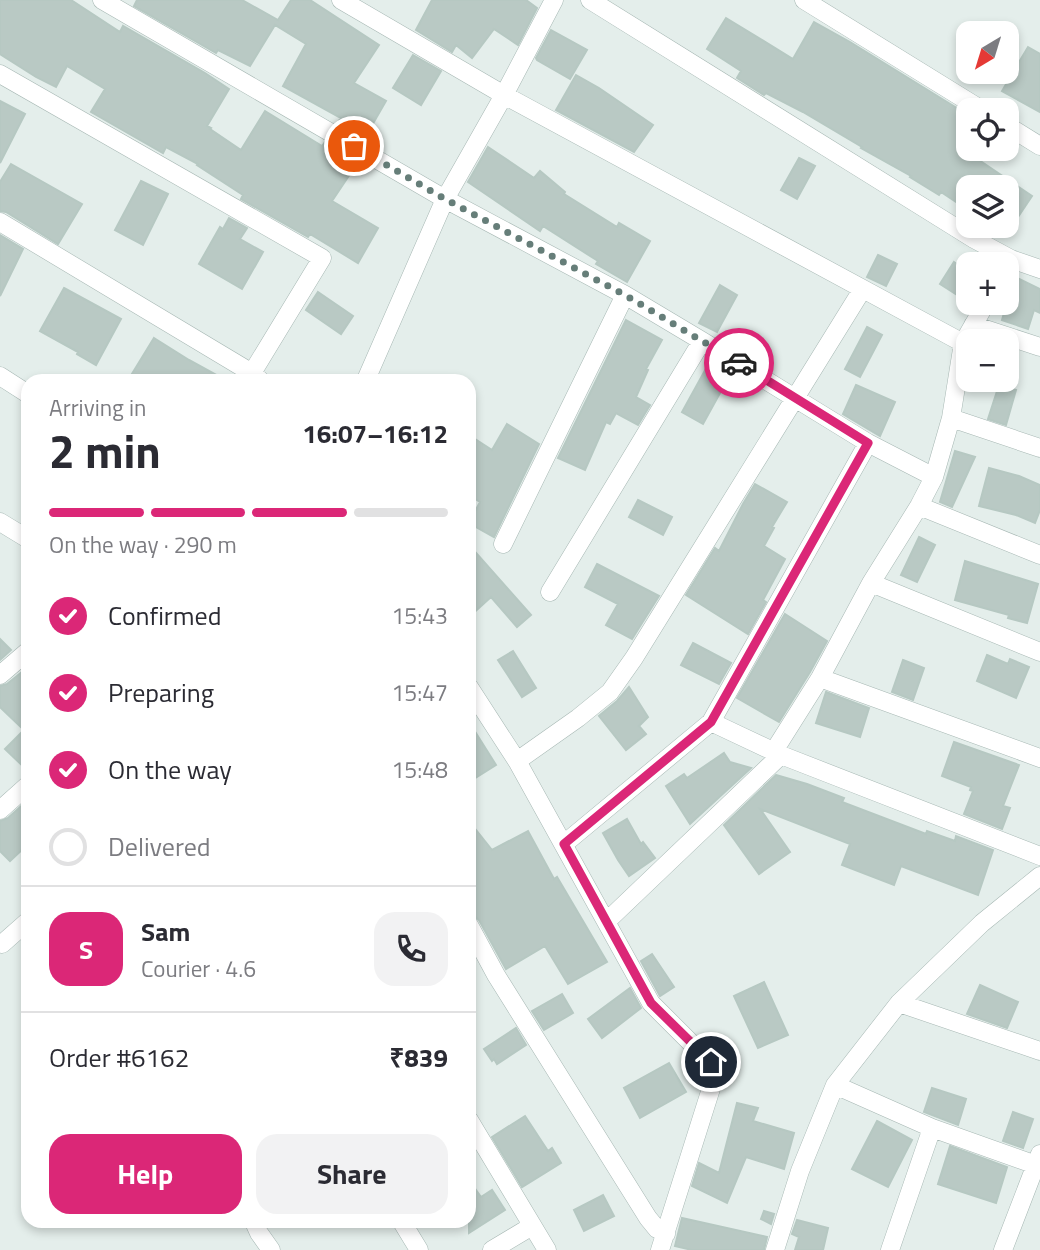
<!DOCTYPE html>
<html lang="en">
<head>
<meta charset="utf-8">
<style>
	:root { --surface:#fff; --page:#f2f2f3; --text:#2b2b33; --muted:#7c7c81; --line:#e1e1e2; --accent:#db2777 }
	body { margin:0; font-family:"Titillium Web",sans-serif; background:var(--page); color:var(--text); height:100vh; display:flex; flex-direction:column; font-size:26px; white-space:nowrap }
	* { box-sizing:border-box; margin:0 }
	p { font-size:23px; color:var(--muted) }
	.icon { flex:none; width:38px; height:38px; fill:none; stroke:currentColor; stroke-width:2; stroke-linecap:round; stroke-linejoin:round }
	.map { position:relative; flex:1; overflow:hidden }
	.drawer { position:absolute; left:21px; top:374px; width:455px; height:854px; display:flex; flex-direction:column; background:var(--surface); border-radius:21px; box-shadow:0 4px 10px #0003 }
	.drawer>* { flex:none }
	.needle { width:46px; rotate:218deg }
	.controls { position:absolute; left:956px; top:21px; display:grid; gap:14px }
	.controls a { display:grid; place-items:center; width:63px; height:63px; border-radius:14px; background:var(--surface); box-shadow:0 4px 10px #0003; font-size:35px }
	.pin { position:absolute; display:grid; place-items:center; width:60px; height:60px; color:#fff; margin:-30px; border:4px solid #fff; border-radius:50%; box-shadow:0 2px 7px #0007 }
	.courier { position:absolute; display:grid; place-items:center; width:70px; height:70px; margin:-35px; border:5px solid #db2777; border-radius:50%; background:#fff; color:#222; box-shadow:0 2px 9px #0007 }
	.headline em { font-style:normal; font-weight:700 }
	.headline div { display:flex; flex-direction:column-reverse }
	.headline { display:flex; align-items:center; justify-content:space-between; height:119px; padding:0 28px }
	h1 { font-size:46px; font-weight:700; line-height:52px }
	.bar { display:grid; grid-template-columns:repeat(4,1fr); gap:10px 7px; align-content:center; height:84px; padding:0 28px }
	.bar i { height:9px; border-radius:5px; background:var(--line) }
	.bar .active { background:var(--accent) }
	.bar p { grid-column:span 4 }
	.line { display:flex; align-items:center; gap:18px; padding:0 28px; border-top:2px solid var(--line) }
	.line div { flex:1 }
	.round { display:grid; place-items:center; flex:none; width:74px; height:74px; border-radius:21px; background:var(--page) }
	ol { padding:0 28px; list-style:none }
	li { display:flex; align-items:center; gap:21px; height:77px }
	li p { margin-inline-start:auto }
	li .icon { padding:7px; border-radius:50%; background:var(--accent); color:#fff; stroke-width:4 }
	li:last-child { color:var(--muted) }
	li i { width:38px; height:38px; border:4px solid var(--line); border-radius:50% }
	.action { display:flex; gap:14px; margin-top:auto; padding:14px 28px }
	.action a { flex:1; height:80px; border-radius:21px; background:var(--accent); color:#fff; font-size:28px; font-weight:700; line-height:80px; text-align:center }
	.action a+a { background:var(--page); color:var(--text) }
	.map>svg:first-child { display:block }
	.building { fill:#b9c9c4; stroke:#b6c8c2; stroke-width:2 }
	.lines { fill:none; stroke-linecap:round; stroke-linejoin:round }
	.minor-casing { stroke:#a6b7b3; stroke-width:19 }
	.minor { stroke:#fff; stroke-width:18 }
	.done { stroke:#667e79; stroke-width:7; stroke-dasharray:0 12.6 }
	.route { stroke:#db2777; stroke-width:9 }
</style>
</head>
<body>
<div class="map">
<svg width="1040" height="1250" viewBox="0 0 1040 1250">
	<rect width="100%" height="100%" fill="#e4eeeb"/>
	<!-- building -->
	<path class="building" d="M0,0h71l49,32 3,-6 82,47 24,16 -22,37 4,2 -1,1 31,21 24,-39 57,35 3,-4 33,20 -26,39 46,27 -20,35 -48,-29 -2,3 -67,-38 2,-4 -46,-30 1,-1 -32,-17 -3,6 -72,-41 14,-23 -38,-23 -11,21 -20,-10 -36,-23z
		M137,0h105l36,20 13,-20h19l69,45 -25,38 32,18 -22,38 -27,-16 4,-5 -58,-32 23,-42 -31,-19 -25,41 -32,-16 -2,3 -82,-47z
		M432,0h94l11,8 -19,37 -24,-16 -22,29 -16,-13 -4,7 -36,-22z
		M726,18l67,41 21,-37 36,20 118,73v34h9l-4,7 59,40 -26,39v-48h-38v23l-27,-18 -2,3 -29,-18 1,-1 -50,-28 1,-1 -59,-35 -37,-19 -2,2 -27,-17 4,-7 -34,-22z
		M551,30l36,20 -17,29 -33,-19 -1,-2z
		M1028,47l12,7v58l-38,-21z
		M413,55l28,16 -20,34 -28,-17z
		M576,75l23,13 54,37 -19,27 -78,-42z
		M0,101l25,13 -25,49z
		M488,147l46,31 6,-7 25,21 -1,2 53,33 2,-4 31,18 -23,41 -31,-18 2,-3 -55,-35 -3,5 -72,-49z
		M799,158l16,8 -18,33 -16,-9z
		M11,164l71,40 -24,40 -52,-32 -6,-1v-29z
		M141,181l27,13 -25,51 -28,-15z
		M229,218l18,10 -7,11 23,13 -21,37 -43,-25 21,-37 3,2z
		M0,235l23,14 -23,47z
		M878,255l19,9 -11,22 -19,-9z
		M954,262l14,9v31l-28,-18z
		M1015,277l25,12v24l-6,-3 -6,19 -26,-9 4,-14v-11z
		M720,285l17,10 -20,37 -18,-9z
		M64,288l57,31 -25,46 -19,-11 1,-2 -38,-21z
		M318,292l35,24 -12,18 -35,-24z
		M626,320l36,20 -16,29 2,1 -12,27 14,8 -12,20 -22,-12 -6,11 -4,-2 -21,48 -27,-12z
		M867,327l15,8 -22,42 -15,-8z
		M154,338l35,22 40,22h-102z
		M709,363l21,12 -27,49 -21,-12z
		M856,385l39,17 -15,34 -37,-22z
		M999,385l17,5 -10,35 -18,-6z
		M507,424l32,20 -45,93 -25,-14 11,-21 -11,-7v-60l23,15z
		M955,451l20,6 -23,50 -12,-5z
		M989,468l30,8 21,9v25l-5,13 -19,-8 -37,-9z
		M755,484l32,18 -15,25 2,1 -10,18 21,13 -22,41 3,2 -18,32 -62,-39 29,-47 4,3 24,-47z
		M638,500l34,17 -9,18 -34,-18z
		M919,537l16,8 -18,37 -16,-7z
		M469,545l62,70 -14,12 -26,-30 -22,20z
		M965,561l73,23 -11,39 -19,-5 1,-3 -54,-15z
		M597,564l62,32 -27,43 -26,-14 12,-21 -33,-17z
		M785,614l42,27 -17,31 -31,50 -42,-24z
		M0,639l11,11 -11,10z
		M693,643l38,20 -12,21 -38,-19z
		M513,651l23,37 -14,9 -24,-37z
		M987,655l21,9 2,-5 19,8 -13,31 -39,-17z
		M903,660l21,8 -11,32 -21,-8z
		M28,667v104l-23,-22 19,-19 -24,-23v-21l7,-2z
		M629,687l19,30 -9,9 7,8 -20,16 -27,-34 18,-15z
		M826,692l43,16 -9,29 -44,-14z
		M469,722l27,43 -27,17z
		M954,742l65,23 -16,41 7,2 -8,21 -38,-15 9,-23 -3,-1 1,-3 -29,-11z
		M724,753l6,9 21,6 -61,56 -24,-38 18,-12 3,4z
		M776,775l31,9 37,14 -2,4 84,32 1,-3 28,10 1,-5 37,14 -15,45 -77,-29 -7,19 -52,-20 8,-21 -90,-35 30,43 -31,22 -35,-49z
		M28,800v44l-18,17 -10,-10v-30l8,-3z
		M627,819l14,25 2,-2 12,16 -26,18 -11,-16 -15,-27z
		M469,821l23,29 36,-19 26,48 3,-2 50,85 -39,22 -23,-38 -39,23 -27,-49 -7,-6 -3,-5z
		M652,954l22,33 -14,9 -19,-35z
		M764,982l24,53 -30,13 -24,-52z
		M980,985l38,17 -11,26 -40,-14z
		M630,988l11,20 -39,30 -14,-19z
		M562,994l11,19 -29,17 -12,-19z
		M516,1028l10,17 -29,19 -3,-5 -2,2 -8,-12z
		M669,1063l17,29 -46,26 -16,-30z
		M932,1088l34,11 -8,26 -34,-13z
		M737,1103l21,5 -5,13 41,12 -10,36 -38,-12 -19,46 -35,-17 7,-23 20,10z
		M1013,1112l20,7 -10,29 -20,-7z
		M525,1116l23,35 4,-3 9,15 -39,24 -30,-50z
		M877,1121l35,19 -24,47 -36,-18z
		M950,1146l57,21 -11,36 -58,-19z
		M469,1180l12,17 11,-7 13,20 -36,23z
		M603,1195l11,21 -30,15 -10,-21z
		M764,1211l10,3 -3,10 -10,-5z
		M682,1218l85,19 -3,13h-72l-17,-4z
		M797,1220l31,8 -5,22h-28l4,-13 -7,-3z"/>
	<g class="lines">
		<defs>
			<path id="minor" d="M102,0l343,199 180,96 77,46 166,102 -157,279 -147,122
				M341,0l163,95 459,248
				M590,0l384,239 37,20 29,10
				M804,0l178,110
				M0,74l322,184 -70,115
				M1006,125l34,21
				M0,222l252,151 10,9
				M973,325l67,22
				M0,376l28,18
				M365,382l80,-183 59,-104 50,-95
				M951,418l89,30
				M868,443l66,34
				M919,506l121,49
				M0,522l28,17
				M503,544l122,-249
				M871,583l169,69
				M550,592l152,-251
				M0,675l28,-24
				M820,678l220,80
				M469,687l48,74 134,242 63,63 1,10 -55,174
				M711,722l70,33 259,101
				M774,751l46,-73 51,-95 48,-77 15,-29 17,-59 12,-75 23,-40
				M517,761l61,-43 32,-26 24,-34 228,-368
				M0,810l28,-25
				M607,921l174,-166
				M469,925l27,50 152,243 9,11 9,5
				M2,944l26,-23
				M899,1003l141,48
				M835,1085l97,43 104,37
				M469,1120l78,130
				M254,1222l5,11 12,17
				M402,1222l17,28
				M492,1250l40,-24
				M775,1250l25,-79 35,-86 64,-82 83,-80 58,-47
				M890,1250l42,-122
				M1003,1250l37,-96"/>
		</defs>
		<!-- minor casing -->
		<use href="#minor" class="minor-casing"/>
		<!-- minor -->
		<use href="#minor" class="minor"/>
	</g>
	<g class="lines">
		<!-- done -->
		<path class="done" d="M354,146l91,53 180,96 114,68"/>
		<!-- route -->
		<path class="route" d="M711,1062l-60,-59 -87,-159 147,-122 157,-279 -129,-80"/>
	</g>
</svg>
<div class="controls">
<a><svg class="needle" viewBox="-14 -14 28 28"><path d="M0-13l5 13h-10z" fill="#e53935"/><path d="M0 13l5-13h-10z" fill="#7c7c81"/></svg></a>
<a><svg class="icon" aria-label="locate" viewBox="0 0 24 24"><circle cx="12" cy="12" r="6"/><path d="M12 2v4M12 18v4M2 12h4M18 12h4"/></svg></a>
<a><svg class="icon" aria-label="layers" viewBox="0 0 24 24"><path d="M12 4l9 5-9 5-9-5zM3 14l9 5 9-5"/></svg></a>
<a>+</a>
<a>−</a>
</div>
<div class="pin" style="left:354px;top:146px;background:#ea580c"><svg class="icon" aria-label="bag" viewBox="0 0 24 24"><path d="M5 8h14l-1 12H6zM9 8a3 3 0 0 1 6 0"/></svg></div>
<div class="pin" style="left:711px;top:1062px;background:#1f2937"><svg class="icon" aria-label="home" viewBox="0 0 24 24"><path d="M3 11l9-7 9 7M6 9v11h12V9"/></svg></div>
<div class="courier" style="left:739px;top:363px"><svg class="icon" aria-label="car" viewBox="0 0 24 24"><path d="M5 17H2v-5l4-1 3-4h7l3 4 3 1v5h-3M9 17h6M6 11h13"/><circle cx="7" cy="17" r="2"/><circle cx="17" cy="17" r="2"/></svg></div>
<section class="drawer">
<div class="headline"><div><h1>2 min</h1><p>Arriving in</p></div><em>16:07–16:12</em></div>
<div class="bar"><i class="active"></i><i class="active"></i><i class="active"></i><i></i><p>On the way · 290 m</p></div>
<ol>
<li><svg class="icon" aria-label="check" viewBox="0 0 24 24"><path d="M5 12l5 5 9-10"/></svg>Confirmed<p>15:43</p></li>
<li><svg class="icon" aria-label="check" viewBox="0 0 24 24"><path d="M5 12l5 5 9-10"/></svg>Preparing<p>15:47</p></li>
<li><svg class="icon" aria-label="check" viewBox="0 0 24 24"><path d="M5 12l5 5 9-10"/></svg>On the way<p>15:48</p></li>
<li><i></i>Delivered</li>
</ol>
<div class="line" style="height:126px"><b class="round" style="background:var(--accent);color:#fff">S</b><div><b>Sam</b><p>Courier · 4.6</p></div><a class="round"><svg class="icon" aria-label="phone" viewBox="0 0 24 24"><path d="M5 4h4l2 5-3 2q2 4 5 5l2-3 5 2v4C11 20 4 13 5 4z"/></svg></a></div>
<div class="line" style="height:91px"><div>Order #6162</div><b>₹839</b></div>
<div class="action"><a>Help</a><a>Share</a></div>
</section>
</div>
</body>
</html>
